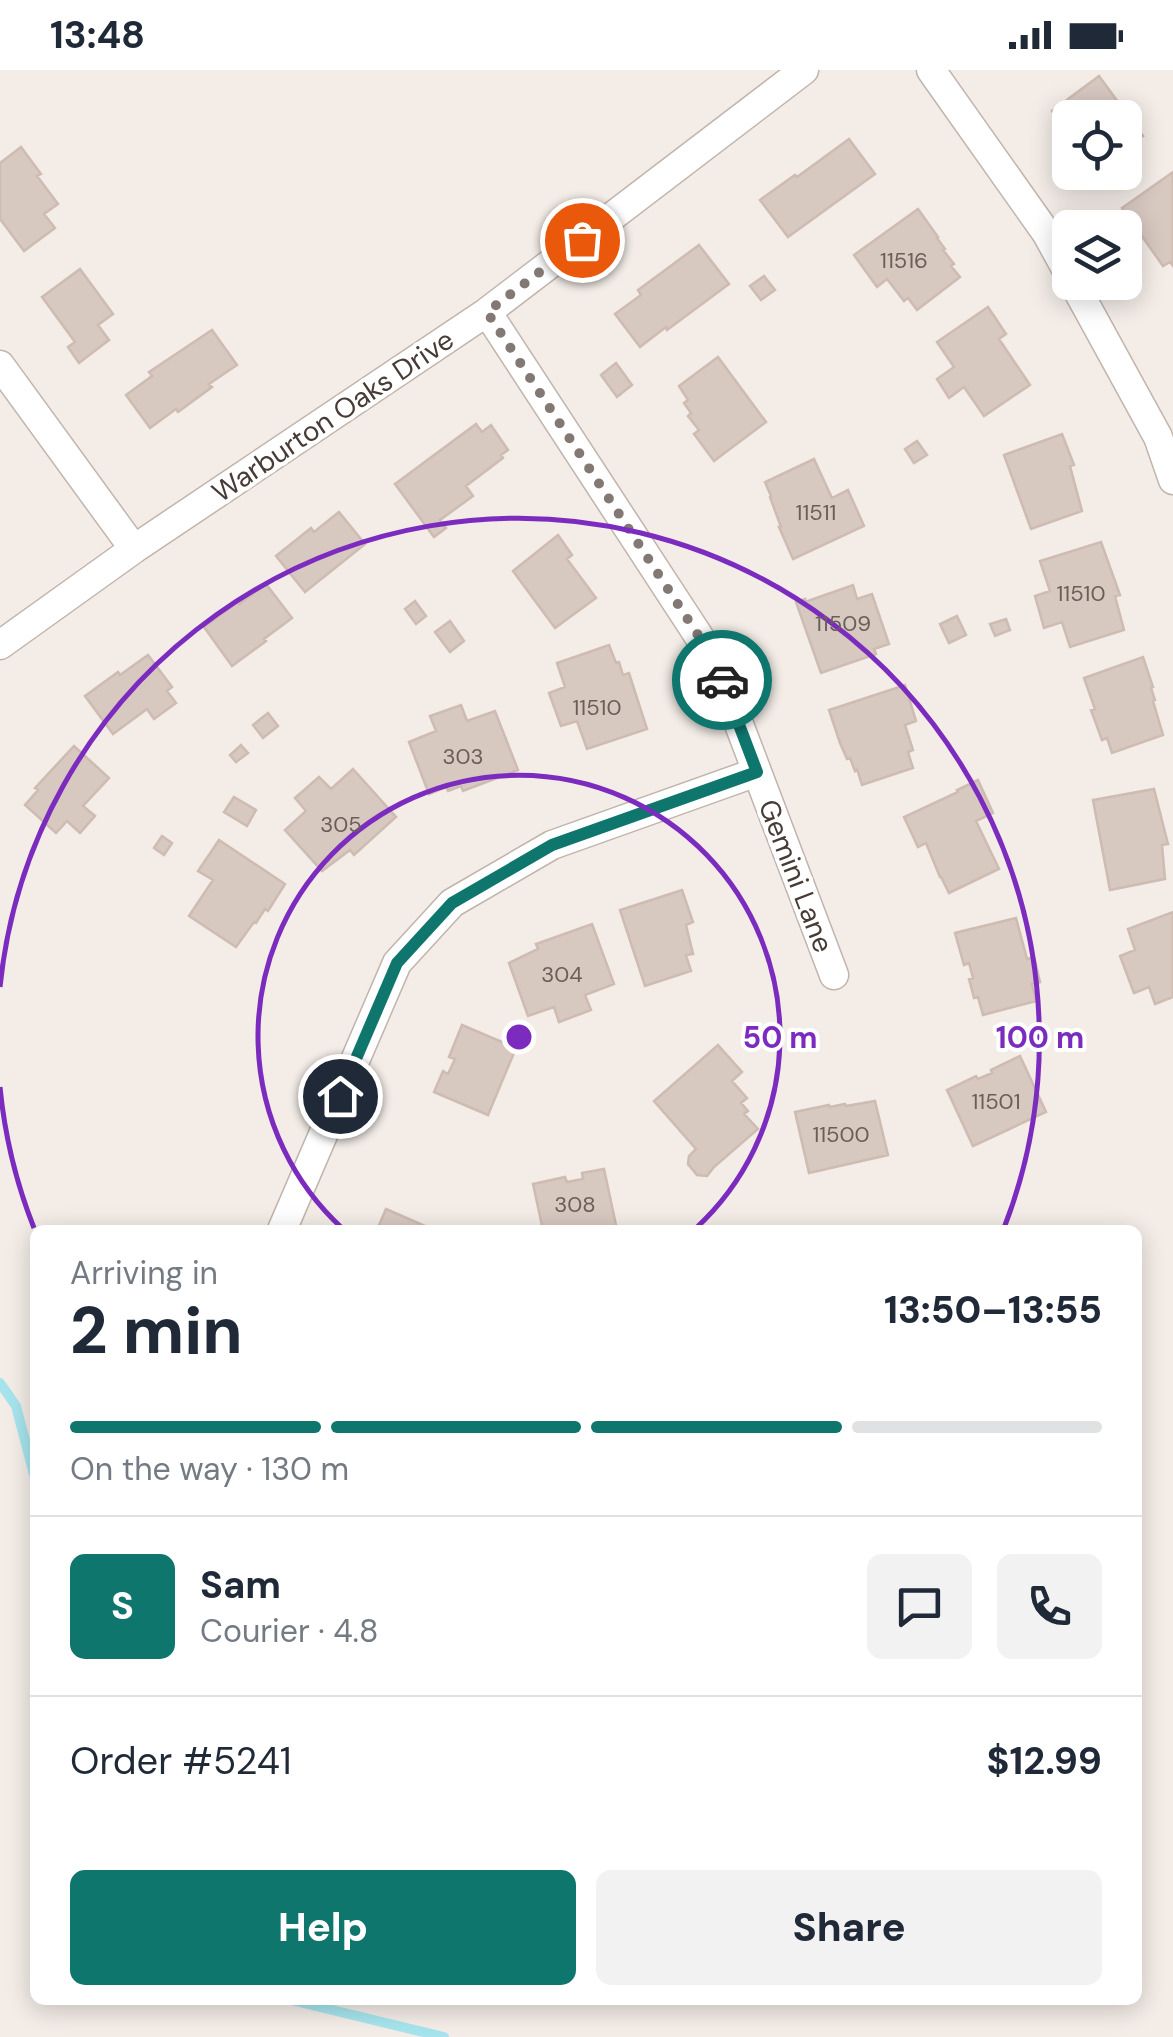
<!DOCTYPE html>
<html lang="en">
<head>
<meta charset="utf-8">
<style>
	:root { --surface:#fff; --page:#f2f2f3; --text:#1f2937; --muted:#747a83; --line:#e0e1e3; --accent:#0f766e }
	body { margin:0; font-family:"DM Sans",sans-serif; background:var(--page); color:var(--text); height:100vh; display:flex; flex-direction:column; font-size:38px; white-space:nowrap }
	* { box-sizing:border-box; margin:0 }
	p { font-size:32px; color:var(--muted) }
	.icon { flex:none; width:55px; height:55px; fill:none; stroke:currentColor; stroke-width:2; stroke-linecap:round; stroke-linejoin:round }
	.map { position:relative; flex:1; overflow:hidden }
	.drawer { position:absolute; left:30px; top:1155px; width:1112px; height:780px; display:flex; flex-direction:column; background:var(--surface); border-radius:15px; box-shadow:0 5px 25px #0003 }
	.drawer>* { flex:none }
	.tools { position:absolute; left:1052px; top:30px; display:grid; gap:20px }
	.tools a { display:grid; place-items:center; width:90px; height:90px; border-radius:15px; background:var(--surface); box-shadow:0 5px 25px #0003; font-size:50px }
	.pin { position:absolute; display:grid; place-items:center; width:85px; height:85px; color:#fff; margin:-42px; border:5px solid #fff; border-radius:50%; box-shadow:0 2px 10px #0007 }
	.courier { position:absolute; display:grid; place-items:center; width:100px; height:100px; margin:-50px; border:8px solid #0f766e; border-radius:50%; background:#fff; color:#222; box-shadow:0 2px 12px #0007 }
	.overview em { font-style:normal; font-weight:800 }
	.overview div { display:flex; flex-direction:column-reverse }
	.overview { display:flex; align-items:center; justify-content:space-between; height:170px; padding:0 40px }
	h1 { font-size:65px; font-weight:800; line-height:75px }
	.bar { display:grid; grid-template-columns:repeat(4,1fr); gap:15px 10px; align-content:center; height:120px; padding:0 40px }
	.bar i { height:12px; border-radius:8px; background:var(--line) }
	.bar .on { background:var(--accent) }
	.bar p { grid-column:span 4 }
	.line { display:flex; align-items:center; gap:25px; padding:0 40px; border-top:2px solid var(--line) }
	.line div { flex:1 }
	.round { display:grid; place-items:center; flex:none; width:105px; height:105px; border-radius:15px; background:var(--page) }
	.button { display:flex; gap:20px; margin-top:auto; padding:20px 40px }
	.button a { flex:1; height:115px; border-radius:15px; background:var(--accent); color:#fff; font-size:40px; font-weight:800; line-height:115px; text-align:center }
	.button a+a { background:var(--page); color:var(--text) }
	.status { display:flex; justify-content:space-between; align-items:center; height:70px; padding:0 50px; background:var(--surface); direction:ltr }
	.status svg { height:28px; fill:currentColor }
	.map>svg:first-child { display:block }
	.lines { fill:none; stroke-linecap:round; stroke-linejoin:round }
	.stream { stroke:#a6e4ed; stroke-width:10 }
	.building { fill:#d7c8c0; stroke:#cebbb1; stroke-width:2.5 }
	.street-casing { stroke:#c1b4ad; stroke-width:31 }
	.street { stroke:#fff; stroke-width:28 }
	.done { stroke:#837974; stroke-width:10; stroke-dasharray:0 18 }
	.route { stroke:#0f766e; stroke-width:12 }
	.ring { fill:none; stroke:#7b2cbf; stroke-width:5 }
	.labels { text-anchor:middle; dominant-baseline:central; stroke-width:8; stroke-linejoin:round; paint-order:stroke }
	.number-label { font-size:22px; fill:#6a5e58 }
	.street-label { font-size:28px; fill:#463b36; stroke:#fff }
	.centre { fill:#7b2cbf; stroke:#fff; stroke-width:5 }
	.ring-label { font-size:30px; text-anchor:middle; font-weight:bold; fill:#7b2cbf; stroke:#fff; stroke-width:8; stroke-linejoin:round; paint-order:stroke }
</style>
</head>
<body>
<div class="status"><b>13:48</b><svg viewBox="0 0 49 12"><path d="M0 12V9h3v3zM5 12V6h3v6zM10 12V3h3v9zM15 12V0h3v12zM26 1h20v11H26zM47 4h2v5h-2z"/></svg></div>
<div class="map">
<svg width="1173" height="1967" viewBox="0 0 1173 1967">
	<rect width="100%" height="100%" fill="#f3ece7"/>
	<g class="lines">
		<!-- stream -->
		<path class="stream" d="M0,1313l16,23 19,72
			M291,1930l153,37"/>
	</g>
	<!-- building -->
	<path class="building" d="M1099,6l44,60 -18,13v-31h-55v17l-18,-24z
		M849,69l26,35 -87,63 -28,-37 35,-25 2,2z
		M21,77l20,27 -4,2 21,28 -14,10 11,14 -31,23 -24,-32v-56z
		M1173,102v94l-3,-4 -7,4 -41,-58z
		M918,139l20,28 -1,1 8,11 -2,1 11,14 -3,2 9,11 -43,33 -9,-12 -4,3 -17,-22 -10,8 -23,-32z
		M699,175l30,39 -62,46 -1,-3 -26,20 -25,-33 26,-19 -3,-5z
		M80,199l33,45 -15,11 11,15 -30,23 -11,-16 7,-5 -33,-45z
		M764,206l11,14 -14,10 -11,-14z
		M988,237l18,27 -7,5 31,46 -46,31 -20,-29 -15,11 -12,-19 17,-12 -17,-25z
		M212,260l25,35 -28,19 3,3 -34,25 -2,-3 -26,19 -24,-33 26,-19 -3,-4z
		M718,287l48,65 -52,39 -20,-27 5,-4 -11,-14 3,-3 -7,-10 4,-3 -9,-14z
		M616,293l16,22 -15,12 -16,-22z
		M476,354l6,8 9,-7 17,25 -7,5 2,3 -37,28 7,10 -33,24 6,8 -12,9 -39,-53z
		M1062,364l12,31 -4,1 12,45 -51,18 -27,-74z
		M917,371l10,14 -13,8 -9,-14z
		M814,389l18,39 16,-8 16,36 -71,33 -14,-32h2l-11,-30 1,-1 -6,-14z
		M339,442l26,32 -60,48 -29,-36 35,-28 3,4z
		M558,465l14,20 -5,4 29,39 -41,30 -42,-57z
		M1101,472l19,53 -5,1 9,34 -54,17 -8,-25 -18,6 -9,-32 15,-5 -10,-30z
		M266,514l26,34 -28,21 2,2 -34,25 -28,-39 34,-25 1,2z
		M853,515l4,14 15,-5 17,50 -15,5 2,5 -55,19 -25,-71 9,-3v3z
		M415,531l11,15 -10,8 -11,-15z
		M957,546l9,19 -17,8 -9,-19z
		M1006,549l4,11 -15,6 -5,-12z
		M450,551l14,20 -14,11 -15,-20z
		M609,575l7,18 3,-1 4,13 6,-2 18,56 -60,20 -10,-28 -16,5 -12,-33 16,-6 -8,-24z
		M148,585l24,32 -5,4 9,12 -22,16 -7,-10 -34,25 -28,-38 33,-24 2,3z
		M1143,587l10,30 -2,1 4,12 -2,1 10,34 -51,18 -5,-15 -5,2 -11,-30 4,-1 -11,-31z
		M905,615l11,36 -11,4 8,25 -5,2 5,16 -51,17 -5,-16 -2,2 -5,-13 -3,1 -7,-16 -11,-33z
		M461,635l6,16 28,-10 23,59 -55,21 -2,-5 -13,5 -2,-4 -17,7 -20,-52 27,-11 -6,-15z
		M268,643l10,13 -15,12 -10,-13z
		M241,675l7,8 -12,9 -6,-7z
		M74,676l35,32 -26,28 12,10 -15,17 -13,-12 -11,12 -31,-28 13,-15 -3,-2z
		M353,699l43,48 -42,38 -4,-5 -28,21 -37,-41 21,-19 -11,-13 24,-21 12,12z
		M978,710l15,33 -17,8 23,48 -50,24 -8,-16h-1l-14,-34 -8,4 -14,-30 54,-25 -1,-2z
		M1154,719l14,55 -6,1 3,34 -55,11 -17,-90z
		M234,727l22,13 -9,16 -23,-14z
		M162,766l10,7 -8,12 -10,-7z
		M219,770l66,44 -17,27 -3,-2 -9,14 -2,-1 -18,25 -47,-31 24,-36 -15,-9z
		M682,820l11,32 -7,3 7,29 -7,1 5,16 -46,15 -25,-76z
		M1173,842v85l-18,7 -6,-17 -15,6 -14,-37 15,-6 -7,-21z
		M1016,848l11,41 7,-2 6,25 -8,2 4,17 -53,14 -5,-18 -4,1 -5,-19 4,-1 -4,-15 -5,2 -9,-32z
		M592,854l22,60 -29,11 6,15 -32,12 -5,-15 -26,9 -19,-53 29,-14 -2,-5z
		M462,955l54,23 -28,67 -54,-23 9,-21 5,3 7,-15 -6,-2z
		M718,975l24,27 -10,9 15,17 -6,5 7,8 -4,3 14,15 -44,38 -7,9 -10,-1 -9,-11 1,-8 7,-7 -42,-48z
		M1020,986l26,56 -73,34 -26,-56 29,-14 2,3 14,-6 -1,-3z
		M875,1031l13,54 -79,18 -14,-61 34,-7 1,2 15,-3 1,2z
		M604,1099l12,56 -24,5h-49l-10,-46 32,-7 2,5 16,-3 -1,-6z
		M386,1139l48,21h-57z"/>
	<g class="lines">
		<defs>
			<path id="street" d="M931,0l116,164 23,42
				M1073,212l85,155 15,43
				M487,242l228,349 119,314
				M0,295l134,184
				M0,575l134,-96 353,-237 317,-242
				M282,1160l115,-267 55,-60 100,-58 205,-73"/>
		</defs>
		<!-- street casing -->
		<use href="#street" class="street-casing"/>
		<!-- street -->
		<use href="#street" class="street"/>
	</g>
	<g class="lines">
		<!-- done -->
		<path class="done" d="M582,170l-95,72 228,349 7,19"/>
		<!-- route -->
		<path class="route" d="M340,1026l57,-133 55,-60 100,-58 205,-73 -35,-92"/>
	</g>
	<!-- distance rings -->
	<g class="ring">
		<path d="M343 1159A261 261 0 1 1 695 1159"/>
		<path d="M34 1158A521 521 0 0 1 0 1017M0 917A521 521 0 1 1 1004 1158"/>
	</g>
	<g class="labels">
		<!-- number labels -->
		<g class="number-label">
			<text x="904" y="190">11516</text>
			<text x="816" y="442">11511</text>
			<text x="1081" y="523">11510</text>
			<text x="843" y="553">11509</text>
			<text x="597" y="637">11510</text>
			<text x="463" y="686">303</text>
			<text x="341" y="754">305</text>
			<text x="562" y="904">304</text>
			<text x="996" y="1031">11501</text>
			<text x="841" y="1064">11500</text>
			<text x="575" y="1134">308</text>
		</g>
		<!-- street labels -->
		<g class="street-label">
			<text transform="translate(333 346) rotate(-34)">Warburton Oaks Drive</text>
			<text transform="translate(796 806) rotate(69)">Gemini Lane</text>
		</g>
	</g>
	<circle cx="519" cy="967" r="15" class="centre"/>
	<g class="ring-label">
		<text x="780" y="978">50 m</text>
		<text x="1040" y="978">100 m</text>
	</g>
</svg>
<div class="tools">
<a><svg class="icon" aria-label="locate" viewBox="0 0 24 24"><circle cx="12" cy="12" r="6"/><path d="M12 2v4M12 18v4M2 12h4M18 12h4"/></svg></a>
<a><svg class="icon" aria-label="layers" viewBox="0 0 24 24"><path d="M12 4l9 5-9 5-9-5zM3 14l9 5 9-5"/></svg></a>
</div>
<div class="pin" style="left:582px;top:170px;background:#ea580c"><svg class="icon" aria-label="bag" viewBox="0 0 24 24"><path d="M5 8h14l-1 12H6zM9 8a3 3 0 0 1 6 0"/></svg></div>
<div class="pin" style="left:340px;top:1026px;background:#1f2937"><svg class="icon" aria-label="home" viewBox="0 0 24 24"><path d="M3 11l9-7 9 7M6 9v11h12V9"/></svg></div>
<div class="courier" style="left:722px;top:610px"><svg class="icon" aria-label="car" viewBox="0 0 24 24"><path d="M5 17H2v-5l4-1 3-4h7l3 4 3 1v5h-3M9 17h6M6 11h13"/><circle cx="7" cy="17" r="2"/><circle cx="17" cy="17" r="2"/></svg></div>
<section class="drawer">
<div class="overview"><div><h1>2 min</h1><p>Arriving in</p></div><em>13:50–13:55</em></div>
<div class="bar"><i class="on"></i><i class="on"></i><i class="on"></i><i></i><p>On the way · 130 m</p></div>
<div class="line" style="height:180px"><b class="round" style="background:var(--accent);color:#fff">S</b><div><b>Sam</b><p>Courier · 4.8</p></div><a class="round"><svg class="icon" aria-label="chat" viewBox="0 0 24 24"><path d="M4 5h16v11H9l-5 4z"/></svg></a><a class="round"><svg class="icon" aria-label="phone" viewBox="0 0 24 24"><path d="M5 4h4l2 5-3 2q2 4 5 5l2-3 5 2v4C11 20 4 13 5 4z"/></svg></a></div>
<div class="line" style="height:130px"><div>Order #5241</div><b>$12.99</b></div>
<div class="button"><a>Help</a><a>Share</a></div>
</section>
</div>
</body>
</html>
